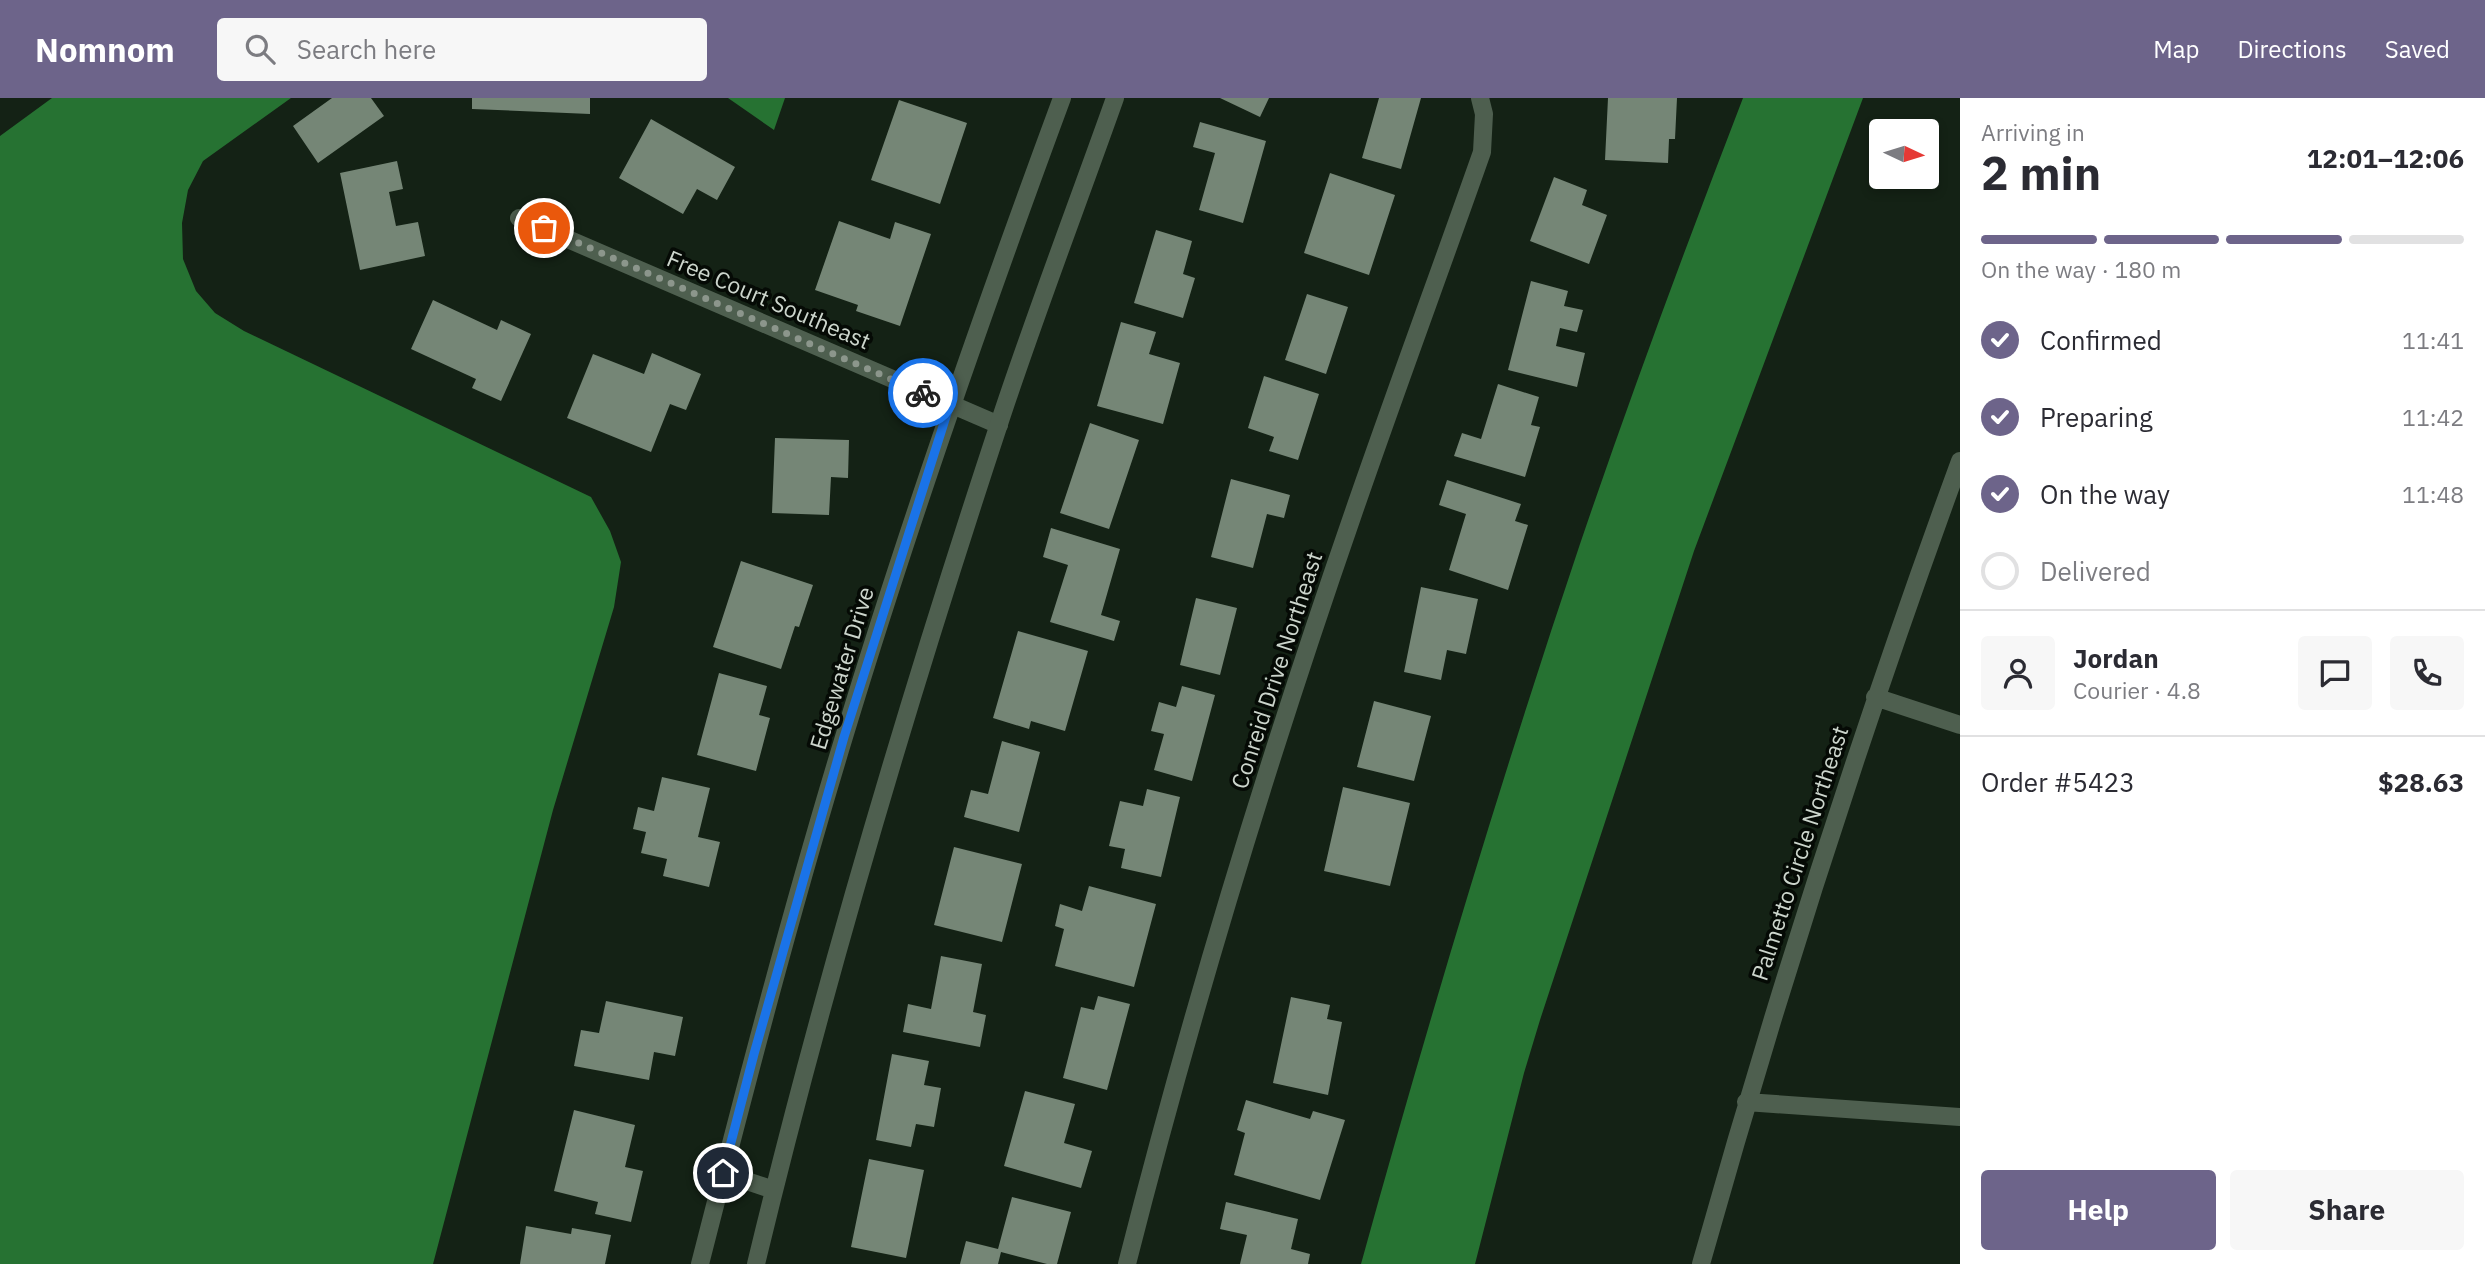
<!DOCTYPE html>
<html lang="en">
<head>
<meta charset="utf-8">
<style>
	:root { --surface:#fff; --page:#f7f7f7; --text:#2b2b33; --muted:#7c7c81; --line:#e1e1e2; --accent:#6d648a }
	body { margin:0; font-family:"IBM Plex Sans",sans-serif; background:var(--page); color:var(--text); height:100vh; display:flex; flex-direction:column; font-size:26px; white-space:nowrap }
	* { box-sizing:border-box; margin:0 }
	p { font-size:23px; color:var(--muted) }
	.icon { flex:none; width:38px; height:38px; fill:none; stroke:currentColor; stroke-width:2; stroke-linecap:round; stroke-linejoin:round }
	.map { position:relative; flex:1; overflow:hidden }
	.panel { display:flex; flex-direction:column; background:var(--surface); width:525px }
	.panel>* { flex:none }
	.needle { width:46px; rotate:94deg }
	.controls { position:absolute; left:1869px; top:21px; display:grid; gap:14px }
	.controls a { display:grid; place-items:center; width:70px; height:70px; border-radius:7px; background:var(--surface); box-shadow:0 4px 10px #0003; font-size:35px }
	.pin { position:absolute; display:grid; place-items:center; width:60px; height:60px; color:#fff; margin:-30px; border:4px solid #fff; border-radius:50%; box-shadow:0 2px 7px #0007 }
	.courier { position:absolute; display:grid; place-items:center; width:70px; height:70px; margin:-35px; border:5px solid #1a73e8; border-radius:50%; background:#fff; color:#222; box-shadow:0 2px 9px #0007 }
	.overview em { font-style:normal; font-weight:800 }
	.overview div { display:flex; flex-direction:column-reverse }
	.overview { display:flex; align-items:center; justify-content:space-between; height:119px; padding:0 21px }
	h1 { font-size:46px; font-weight:800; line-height:52px }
	.bar { display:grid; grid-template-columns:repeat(4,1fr); gap:10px 7px; align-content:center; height:84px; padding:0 21px }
	.bar i { height:9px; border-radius:5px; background:var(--line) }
	.bar .active { background:var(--accent) }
	.bar p { grid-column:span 4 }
	.line { display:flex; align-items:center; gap:18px; padding:0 21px; border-top:2px solid var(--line) }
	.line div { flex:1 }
	.round { display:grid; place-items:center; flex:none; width:74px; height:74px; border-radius:7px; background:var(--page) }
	ol { padding:0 21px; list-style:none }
	li { display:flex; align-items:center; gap:21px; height:77px }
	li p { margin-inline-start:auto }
	li .icon { padding:7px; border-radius:50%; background:var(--accent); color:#fff; stroke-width:4 }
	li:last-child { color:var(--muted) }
	li i { width:38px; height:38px; border:4px solid var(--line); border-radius:50% }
	.primary-button { display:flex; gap:14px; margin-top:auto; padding:14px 21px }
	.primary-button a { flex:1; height:80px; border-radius:7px; background:var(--accent); color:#fff; font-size:28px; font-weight:800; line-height:80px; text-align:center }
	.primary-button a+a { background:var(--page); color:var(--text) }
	header { display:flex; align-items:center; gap:42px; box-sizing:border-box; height:98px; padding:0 35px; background:var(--accent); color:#fff }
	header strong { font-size:33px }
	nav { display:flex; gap:38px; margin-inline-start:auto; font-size:24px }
	.search { width:490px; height:63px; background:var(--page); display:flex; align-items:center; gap:18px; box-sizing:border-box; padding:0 24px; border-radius:7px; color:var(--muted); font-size:26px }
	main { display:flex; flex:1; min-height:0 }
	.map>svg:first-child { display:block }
	.water { fill:#267232 }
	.building { fill:#758676 }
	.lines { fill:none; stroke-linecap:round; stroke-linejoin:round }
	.street { stroke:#4e5f4f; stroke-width:18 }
	.secondary { stroke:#4e5f4f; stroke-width:18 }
	.done { stroke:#8c968c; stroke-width:7; stroke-dasharray:0 12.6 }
	.route { stroke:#1a73e8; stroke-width:9 }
	.labels { text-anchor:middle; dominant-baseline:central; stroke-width:7; stroke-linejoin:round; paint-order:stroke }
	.street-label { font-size:23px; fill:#ccd5cc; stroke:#050a05 }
</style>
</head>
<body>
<header>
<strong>Nomnom</strong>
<div class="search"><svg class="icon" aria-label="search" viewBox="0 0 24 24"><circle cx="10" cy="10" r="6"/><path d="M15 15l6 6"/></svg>Search here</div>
<nav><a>Map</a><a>Directions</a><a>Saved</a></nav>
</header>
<main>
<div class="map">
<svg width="1960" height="1166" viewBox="0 0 1960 1166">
	<rect width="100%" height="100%" fill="#142215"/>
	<!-- water -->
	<path class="water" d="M52,0h239l-88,63 -15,29 -6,33 1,36 13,32 19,22 29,18 347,166 19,34 11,31 -7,45 -61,203 -120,454h-433v-1128z
		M728,0h57l-11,32z
		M1743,0h120l-169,453 -154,469 -16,53 -49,191h-114c67,-242 139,-482 219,-720 51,-150 106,-298 163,-446z"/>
	<!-- building -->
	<path class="building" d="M332,0h39l13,18 -66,47 -25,-37z
		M472,0h118v16l-118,-5z
		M1220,0h49l-9,19z
		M1379,0h42l-20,71 -39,-11z
		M1608,0h69l-2,41h-6l-1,24 -63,-3z
		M899,2l68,23 -27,81 -69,-24z
		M651,21l84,48 -18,33 -20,-11 -14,25 -64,-36z
		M1200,24l66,19 -23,82 -44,-13 16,-57 -22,-6z
		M397,63l6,28 -14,3 7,34 22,-4 7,34 -65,14 -20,-97z
		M1330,75l65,22 -26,80 -65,-22z
		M1554,79l33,13 -5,15 25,10 -18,49 -59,-23z
		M839,123l51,18 5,-17 36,12 -31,92 -44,-15 2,-6 -43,-15z
		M1156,132l36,11 -9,33 12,4 -12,40 -49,-15z
		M1531,183l37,10 -4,15 19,4 -6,22 -17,-4 -4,18 29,7 -8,34 -69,-17z
		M1307,196l41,13 -22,67 -41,-14z
		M433,202l64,30 4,-10 30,14 -30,67 -29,-13 4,-9 -65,-30z
		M1121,224l35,10 -7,22 31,9 -17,61 -66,-18z
		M652,255l49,21 -15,36 -16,-6 -19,48 -84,-34 26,-64 51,20z
		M1264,278l55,18 -21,66 -29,-9 5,-14 -26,-9z
		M1498,286l41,13 -8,28 9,2 -15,50 -71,-21 8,-23 19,6z
		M1090,325l49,17 -30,89 -49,-16z
		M775,340l74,2 -1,38 -17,-1 -2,38 -57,-2z
		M1231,381l59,16 -6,23 -17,-4 -14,54 -42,-11z
		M1447,382l74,24 -6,17 13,4 -20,65 -59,-20 17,-56 -27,-9z
		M1051,430l69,21 -19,66 19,6 -6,20 -64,-19 18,-57 -25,-8z
		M741,463l72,24 -14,42 -4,-1 -14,43 -68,-22z
		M1421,489l57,12 -12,55 -19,-4 -6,30 -37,-8z
		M1196,500l41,10 -17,67 -40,-10z
		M1018,533l70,20 -23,80 -34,-10 -2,8 -36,-11z
		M719,575l48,13 -8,29 11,3 -14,53 -59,-16z
		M1182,588l33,9 -23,86 -38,-11 10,-36 -13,-3 8,-29 17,5z
		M1374,603l57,15 -17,65 -57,-14z
		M1002,643l38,11 -21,80 -55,-15 7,-27 17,4z
		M662,679l48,11 -12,49 22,5 -11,45 -46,-11 4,-17 -26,-6 5,-21 -13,-3 5,-22 16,4z
		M1343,689l67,16 -20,83 -66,-15z
		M1147,691l33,8 -19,80 -40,-9 4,-19 -16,-3 11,-45 23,5z
		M954,749l68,17 -20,78 -68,-17z
		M1089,788l67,18 -22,83 -79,-21 9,-37 -9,-3 5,-22 22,7z
		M941,858l41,8 -9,48 13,3 -6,32 -77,-15 5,-28 23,5z
		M1098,898l32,8 -23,86 -44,-12 18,-71 13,3z
		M1291,899l39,8 -3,14 15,3 -14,73 -55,-12z
		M606,903l77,16 -8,39 -21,-4 -5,28 -75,-14 7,-36 18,3z
		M892,956l37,7 -5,24 17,3 -7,39 -18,-3 -5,23 -35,-7z
		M1025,993l50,13 -11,39 28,8 -11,37 -77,-22z
		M1246,1002l64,19 3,-8 32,9 -25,80 -86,-25 11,-42 -8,-3z
		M574,1012l61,15 -10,42 18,4 -12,51 -36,-8 3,-12 -44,-11z
		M869,1061l55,11 -18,88 -55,-11z
		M1012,1099l59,15 -14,52h-10l-46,-12 -3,12h-38l6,-23 32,8z
		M1226,1104l72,17 -7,30 19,5 -2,10h-68l7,-29 -27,-6z
		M526,1128l45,8 1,-6 39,7 -6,29h-85z"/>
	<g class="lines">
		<!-- street -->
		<path class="street" d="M519,120l480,207
			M1875,599l85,28
			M1746,1004l214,15
			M1127,1166c64,-252 140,-502 225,-747 42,-122 87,-243 130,-365l2,-38 -4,-16
			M1701,1166c76,-271 162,-538 259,-803"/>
		<!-- secondary -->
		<path class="secondary" d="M723,1075l51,17
			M700,1166c45,-176 91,-353 144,-527 65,-215 140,-428 218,-639
			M756,1166c68,-282 151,-561 242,-837 36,-110 78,-219 117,-329"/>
	</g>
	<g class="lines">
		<!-- done -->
		<path class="done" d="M544,130l379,165"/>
		<!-- route -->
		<path class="route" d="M723,1075l31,-119 90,-317 106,-333 -27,-11"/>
	</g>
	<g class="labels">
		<!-- street labels -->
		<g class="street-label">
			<text transform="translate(769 201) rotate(23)">Free Court Southeast</text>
			<text transform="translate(841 570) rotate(-73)">Edgewater Drive</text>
			<text transform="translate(1276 572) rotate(-72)">Conreid Drive Northeast</text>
			<text transform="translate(1799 755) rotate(-72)">Palmetto Circle Northeast</text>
		</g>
	</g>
</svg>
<div class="controls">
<a><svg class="needle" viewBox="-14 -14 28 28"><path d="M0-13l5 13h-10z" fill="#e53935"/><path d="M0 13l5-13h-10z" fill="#7c7c81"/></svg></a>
</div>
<div class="pin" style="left:544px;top:130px;background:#ea580c"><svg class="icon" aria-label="bag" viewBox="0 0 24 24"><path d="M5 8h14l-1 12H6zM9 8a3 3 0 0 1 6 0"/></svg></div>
<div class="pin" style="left:723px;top:1075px;background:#1f2937"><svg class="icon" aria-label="home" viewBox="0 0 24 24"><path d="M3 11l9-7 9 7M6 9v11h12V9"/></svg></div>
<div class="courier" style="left:923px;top:295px"><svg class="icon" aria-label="bike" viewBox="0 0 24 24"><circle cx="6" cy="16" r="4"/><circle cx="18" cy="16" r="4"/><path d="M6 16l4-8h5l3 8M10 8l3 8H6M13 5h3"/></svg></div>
</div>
<section class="panel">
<div class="overview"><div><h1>2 min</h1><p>Arriving in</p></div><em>12:01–12:06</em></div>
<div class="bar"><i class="active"></i><i class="active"></i><i class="active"></i><i></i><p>On the way · 180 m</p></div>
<ol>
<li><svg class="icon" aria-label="check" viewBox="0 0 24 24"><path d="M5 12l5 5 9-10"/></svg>Confirmed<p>11:41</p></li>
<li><svg class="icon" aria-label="check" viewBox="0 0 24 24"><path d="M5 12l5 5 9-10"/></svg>Preparing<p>11:42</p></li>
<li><svg class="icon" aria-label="check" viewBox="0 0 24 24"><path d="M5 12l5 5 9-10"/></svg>On the way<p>11:48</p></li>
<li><i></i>Delivered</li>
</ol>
<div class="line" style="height:126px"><a class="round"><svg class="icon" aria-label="person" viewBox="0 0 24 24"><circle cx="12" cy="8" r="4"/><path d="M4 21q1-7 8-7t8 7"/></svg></a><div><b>Jordan</b><p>Courier · 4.8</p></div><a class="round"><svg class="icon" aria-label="chat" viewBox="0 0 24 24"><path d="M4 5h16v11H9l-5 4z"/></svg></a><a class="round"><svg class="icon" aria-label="phone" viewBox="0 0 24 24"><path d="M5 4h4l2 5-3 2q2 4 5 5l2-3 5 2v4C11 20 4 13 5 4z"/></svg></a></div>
<div class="line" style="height:91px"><div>Order #5423</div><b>$28.63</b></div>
<div class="primary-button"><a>Help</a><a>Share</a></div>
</section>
</main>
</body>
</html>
